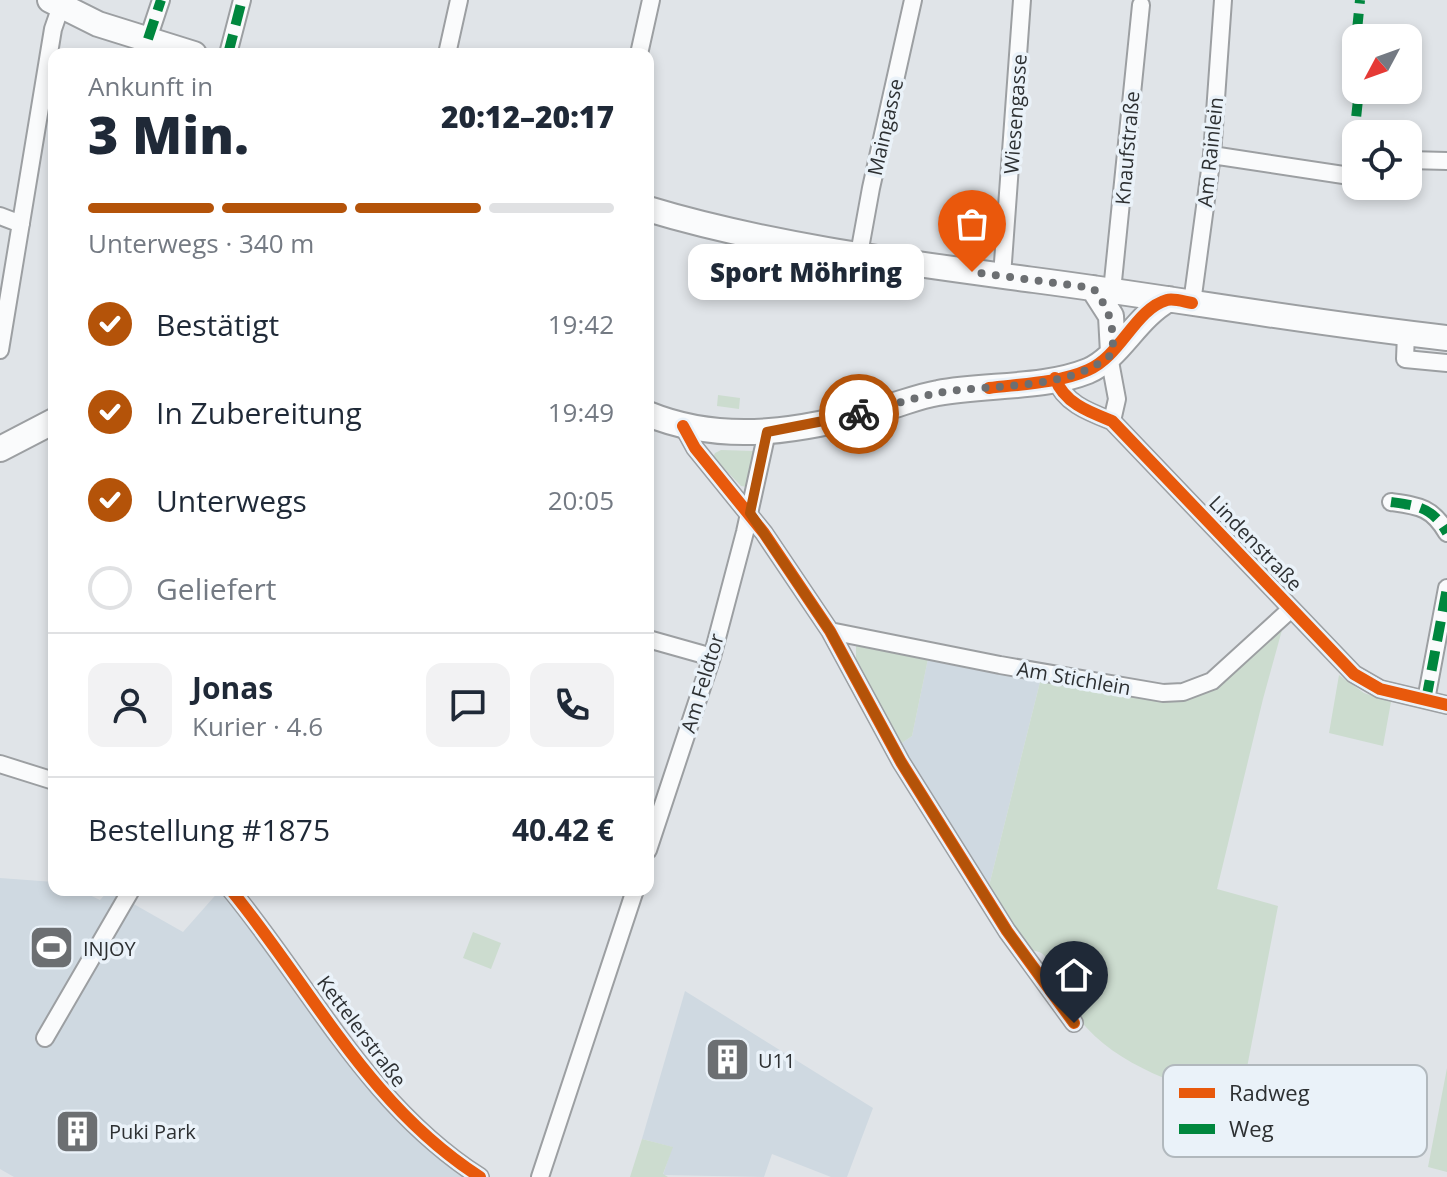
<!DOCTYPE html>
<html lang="de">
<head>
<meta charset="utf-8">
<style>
	:root { --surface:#fff; --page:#f2f2f3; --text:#1f2937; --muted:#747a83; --line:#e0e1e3; --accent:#b45309 }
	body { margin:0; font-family:"Open Sans",sans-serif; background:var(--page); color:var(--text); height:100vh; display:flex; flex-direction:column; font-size:30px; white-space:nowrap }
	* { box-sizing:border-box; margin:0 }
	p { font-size:26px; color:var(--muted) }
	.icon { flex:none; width:44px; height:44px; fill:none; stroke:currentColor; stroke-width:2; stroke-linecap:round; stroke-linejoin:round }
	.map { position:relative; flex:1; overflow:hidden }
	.panel { position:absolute; left:48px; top:48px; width:606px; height:848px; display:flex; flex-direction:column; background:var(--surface); border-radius:16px; box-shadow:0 4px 12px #0003 }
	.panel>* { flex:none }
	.needle { width:52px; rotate:229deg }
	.fabs { position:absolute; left:1342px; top:24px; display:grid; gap:16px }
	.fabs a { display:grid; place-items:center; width:80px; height:80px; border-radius:16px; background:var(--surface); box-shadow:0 4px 12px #0003; font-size:40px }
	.pin { position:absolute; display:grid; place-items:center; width:68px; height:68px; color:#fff; margin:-82px -34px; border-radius:50% 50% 50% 0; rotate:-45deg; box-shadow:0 0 8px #0007 }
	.pin .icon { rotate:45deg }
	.courier { position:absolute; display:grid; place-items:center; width:80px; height:80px; margin:-40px; border:6px solid #b45309; border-radius:50%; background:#fff; color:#222; box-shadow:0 2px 10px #0007 }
	.bubble { position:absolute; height:56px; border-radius:16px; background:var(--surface); box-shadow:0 4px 12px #0003; font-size:26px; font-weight:800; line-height:56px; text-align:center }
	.head em { font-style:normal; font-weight:800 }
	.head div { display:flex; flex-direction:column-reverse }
	.head { display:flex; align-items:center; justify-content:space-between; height:136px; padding:0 40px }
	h1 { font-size:52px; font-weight:800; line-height:60px }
	.bar { display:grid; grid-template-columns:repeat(4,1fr); gap:12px 8px; align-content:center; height:96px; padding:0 40px }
	.bar i { height:10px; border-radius:6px; background:var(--line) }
	.bar .on { background:var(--accent) }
	.bar p { grid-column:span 4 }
	.line { display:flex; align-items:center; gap:20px; padding:0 40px; border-top:2px solid var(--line) }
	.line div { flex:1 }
	.round { display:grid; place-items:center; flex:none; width:84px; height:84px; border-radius:16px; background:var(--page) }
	ol { padding:0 40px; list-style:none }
	li { display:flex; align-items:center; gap:24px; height:88px }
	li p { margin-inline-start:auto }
	li .icon { padding:8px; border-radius:50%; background:var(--accent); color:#fff; stroke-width:4 }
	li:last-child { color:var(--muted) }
	li i { width:44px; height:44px; border:4px solid var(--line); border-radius:50% }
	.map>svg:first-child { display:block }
	.built { fill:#cfd9e1 }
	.green { fill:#ccdccf }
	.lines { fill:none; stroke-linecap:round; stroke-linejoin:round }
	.street-casing { stroke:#9c9fa2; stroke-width:20 }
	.secondary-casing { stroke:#9c9fa2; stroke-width:28 }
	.street { stroke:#fafbfc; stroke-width:16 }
	.secondary { stroke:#fafbfc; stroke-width:24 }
	.quiet { stroke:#00873e; stroke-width:10; stroke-dasharray:20 10; stroke-linecap:butt }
	.cycleway-casing { stroke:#eaf2f9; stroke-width:17 }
	.cycleway { stroke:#e8590c; stroke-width:12 }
	.done { stroke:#6c6f72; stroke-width:8; stroke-dasharray:0 14.4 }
	.route { stroke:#b45309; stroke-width:10 }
	.labels { text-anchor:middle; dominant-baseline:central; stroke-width:7; stroke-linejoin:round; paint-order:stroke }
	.street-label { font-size:20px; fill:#2d3032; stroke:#eaf2f9 }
	.poi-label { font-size:20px; fill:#2d3032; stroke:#eaf2f9; text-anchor:start }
	.key { fill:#eaf2f9; stroke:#b1b8bd; stroke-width:2 }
	.key-label { font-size:22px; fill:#2d3032 }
</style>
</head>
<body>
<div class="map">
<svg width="1447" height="1177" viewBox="0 0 1447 1177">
	<rect width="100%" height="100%" fill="#e0e4e8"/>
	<!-- built -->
	<path class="built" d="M929,654l112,24 -52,208 -90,-141 13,-9z
		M0,878l54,4v8h25l21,10 9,-10 74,42 37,-42h10l137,187 111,100h-464l-14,-8z
		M685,991l188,117 -26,69h-16l-59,-23 -8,23 -101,-2 9,-28 -30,-8z"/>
	<!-- green -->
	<path class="green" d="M718,395l22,3 -1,11 -22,-3z
		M721,450l33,1 -7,36 -6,-1 -28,-29 2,-4z
		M1279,628l3,2 -19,69 -46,190 61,17 -38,198c-57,-18 -122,-36 -161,-85 -12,-14 -13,-35 -24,-49 -4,-6 -10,-16 -16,-18 -5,-2 -8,-1 -12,-4 -19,-12 -29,-42 -38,-62l52,-208 121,23 26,-3 24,-7 23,-18z
		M862,641l67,13 -17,82 -13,9 -43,-78v-21z
		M1339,675l25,18 27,9 -8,44 -54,-13z
		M473,932l28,11 -10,26 -28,-11z
		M1447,1068v104l-19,-5z
		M642,1139l31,8 -10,27 5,3h-38z"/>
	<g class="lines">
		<defs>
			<path id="street" d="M148,39l13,-39
				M228,54l14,-54
				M447,54l12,-54
				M639,54l12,-54
				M1212,155l138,21 6,-2
				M1408,160l39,1
				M0,216l21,8
				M859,254l12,-66 42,-188
				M1002,276l20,-276
				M1112,291l29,-286
				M1192,303l20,-148 11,-155
				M1406,334l-1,25 42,4
				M0,350l53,-321 8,-23
				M1109,356l8,43 -5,22
				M1055,378c9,25 34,34 57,43l242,253 26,15 67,16
				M683,426l12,22 69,85 66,98 71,131 106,169 67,92
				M1391,502c28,4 41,5 56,31
				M830,631l170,34 163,28 20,-1 29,-11 79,-72
				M648,639l64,18
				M1426,700l21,-112
				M0,764l54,17
				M648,850l64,-193 33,-125 22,-100
				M231,890c82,100 137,215 249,287
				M45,1038l86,-148
				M540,1177l95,-287"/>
			<path id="secondary" d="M50,0l48,24 96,30
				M648,209c122,37 260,54 386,71 138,18 275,43 413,58
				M1093,288l18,28 2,37
				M648,414c78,32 159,16 237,-6 18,-5 35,-12 53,-15 47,-9 105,-4 150,-22 32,-14 47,-53 81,-72
				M0,449l54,-28"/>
		</defs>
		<!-- street casing -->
		<use href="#street" class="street-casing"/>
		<!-- secondary casing -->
		<use href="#secondary" class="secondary-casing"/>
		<!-- street -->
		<use href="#street" class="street"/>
		<!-- secondary -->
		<use href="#secondary" class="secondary"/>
		<!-- quiet -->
		<path class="quiet" d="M148,39l13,-39
			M228,54l14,-54
			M1356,62l-2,-1 6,-61
			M1350,176l9,-86
			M1391,502c28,4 41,5 56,31
			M1426,700l21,-112"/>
		<defs>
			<path id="cycleway" d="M1055,378c9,25 34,34 57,43l242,253 26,15 67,16
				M989,388c32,-4 70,-5 99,-18 33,-14 47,-61 79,-70 7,-2 18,2 25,3
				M683,426l12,22 69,85 66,98 71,131 106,169 67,92
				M231,890c82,100 137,215 249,287"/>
		</defs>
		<!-- cycleway casing -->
		<use href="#cycleway" class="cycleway-casing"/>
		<!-- cycleway -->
		<use href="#cycleway" class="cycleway"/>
	</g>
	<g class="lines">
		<!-- done -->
		<path class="done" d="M859,414c27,-7 53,-16 79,-21 54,-10 132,-1 175,-40 0,-30 -2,-41 -20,-65l-121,-16"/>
		<!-- route -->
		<path class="route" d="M859,414l-92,18 -17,81 80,118 71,131 106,169 67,92"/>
	</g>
	<!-- icons -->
	<defs>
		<symbol id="stadium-square" viewBox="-11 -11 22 22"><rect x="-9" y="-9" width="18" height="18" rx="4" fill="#6c6f72" stroke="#eaf2f9"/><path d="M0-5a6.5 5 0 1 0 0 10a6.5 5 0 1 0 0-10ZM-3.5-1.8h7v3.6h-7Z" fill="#fff"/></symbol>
		<symbol id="building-square" viewBox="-11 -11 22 22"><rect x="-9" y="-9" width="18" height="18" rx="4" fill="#6c6f72" stroke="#eaf2f9"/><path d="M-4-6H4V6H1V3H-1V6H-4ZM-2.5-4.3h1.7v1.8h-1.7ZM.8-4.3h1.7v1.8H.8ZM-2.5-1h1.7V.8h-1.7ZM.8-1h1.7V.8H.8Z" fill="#fff"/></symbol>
	</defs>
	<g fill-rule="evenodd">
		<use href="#stadium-square" x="26" y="922" width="51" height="51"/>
		<use href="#building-square" x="702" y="1034" width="51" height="51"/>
		<use href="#building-square" x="52" y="1106" width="51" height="51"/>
	</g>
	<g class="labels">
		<!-- street labels -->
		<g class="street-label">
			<text transform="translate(1015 114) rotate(-86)">Wiesengasse</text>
			<text transform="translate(885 127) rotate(-77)">Maingasse</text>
			<text transform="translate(1127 148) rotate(-85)">Knaufstraße</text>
			<text transform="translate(1210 152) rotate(-84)">Am Rainlein</text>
			<text transform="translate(1256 543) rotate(46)">Lindenstraße</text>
			<text transform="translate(1074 678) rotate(10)">Am Stichlein</text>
			<text transform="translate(702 683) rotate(-73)">Am Feldtor</text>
			<text transform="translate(362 1031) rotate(53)">Kettelerstraße</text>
		</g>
		<!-- poi labels -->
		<g class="poi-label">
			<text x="83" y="948">INJOY</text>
			<text x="758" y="1060">U11</text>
			<text x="109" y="1131">Puki Park</text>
		</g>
	</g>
	<!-- legend -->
	<rect x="1163" y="1065" width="264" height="92" rx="12" class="key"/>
	<rect x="1179" y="1088" width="36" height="10" fill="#e8590c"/>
	<rect x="1179" y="1124" width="36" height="10" fill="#00873e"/>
	<g class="key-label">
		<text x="1229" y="1101">Radweg</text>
		<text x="1229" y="1137">Weg</text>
	</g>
</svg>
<div class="fabs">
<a><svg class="needle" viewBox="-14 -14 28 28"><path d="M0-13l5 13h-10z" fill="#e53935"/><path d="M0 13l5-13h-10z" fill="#747a83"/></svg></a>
<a><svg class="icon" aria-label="locate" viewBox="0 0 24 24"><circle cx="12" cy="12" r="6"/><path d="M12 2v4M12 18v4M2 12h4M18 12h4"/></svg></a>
</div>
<div class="pin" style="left:972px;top:272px;background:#ea580c"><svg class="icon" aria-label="bag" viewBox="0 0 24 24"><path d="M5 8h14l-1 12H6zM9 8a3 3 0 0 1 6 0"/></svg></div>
<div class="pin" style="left:1074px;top:1023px;background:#1f2937"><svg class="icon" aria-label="home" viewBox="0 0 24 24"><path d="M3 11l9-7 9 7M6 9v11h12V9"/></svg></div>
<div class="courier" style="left:859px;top:414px"><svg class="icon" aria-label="bike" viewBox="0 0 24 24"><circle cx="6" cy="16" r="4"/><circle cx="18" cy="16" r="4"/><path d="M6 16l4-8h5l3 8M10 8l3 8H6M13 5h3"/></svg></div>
<div class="bubble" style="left:688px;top:244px;width:236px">Sport Möhring</div>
<section class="panel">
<div class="head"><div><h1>3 Min.</h1><p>Ankunft in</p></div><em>20:12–20:17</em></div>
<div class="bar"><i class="on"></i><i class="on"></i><i class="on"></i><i></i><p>Unterwegs · 340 m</p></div>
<ol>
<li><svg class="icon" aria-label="check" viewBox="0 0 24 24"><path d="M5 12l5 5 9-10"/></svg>Bestätigt<p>19:42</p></li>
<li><svg class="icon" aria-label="check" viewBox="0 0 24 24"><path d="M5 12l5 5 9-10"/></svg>In Zubereitung<p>19:49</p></li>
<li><svg class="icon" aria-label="check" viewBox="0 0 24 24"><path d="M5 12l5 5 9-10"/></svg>Unterwegs<p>20:05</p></li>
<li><i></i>Geliefert</li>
</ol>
<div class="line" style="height:144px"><a class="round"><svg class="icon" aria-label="person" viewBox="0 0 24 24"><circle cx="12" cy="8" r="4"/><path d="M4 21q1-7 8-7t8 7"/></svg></a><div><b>Jonas</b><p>Kurier · 4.6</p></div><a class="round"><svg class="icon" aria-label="chat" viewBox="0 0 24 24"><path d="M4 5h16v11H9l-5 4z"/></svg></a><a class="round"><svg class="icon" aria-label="phone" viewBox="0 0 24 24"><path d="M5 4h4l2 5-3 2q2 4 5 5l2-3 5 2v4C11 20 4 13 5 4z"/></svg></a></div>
<div class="line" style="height:104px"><div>Bestellung #1875</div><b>40.42 €</b></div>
</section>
</div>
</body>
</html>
